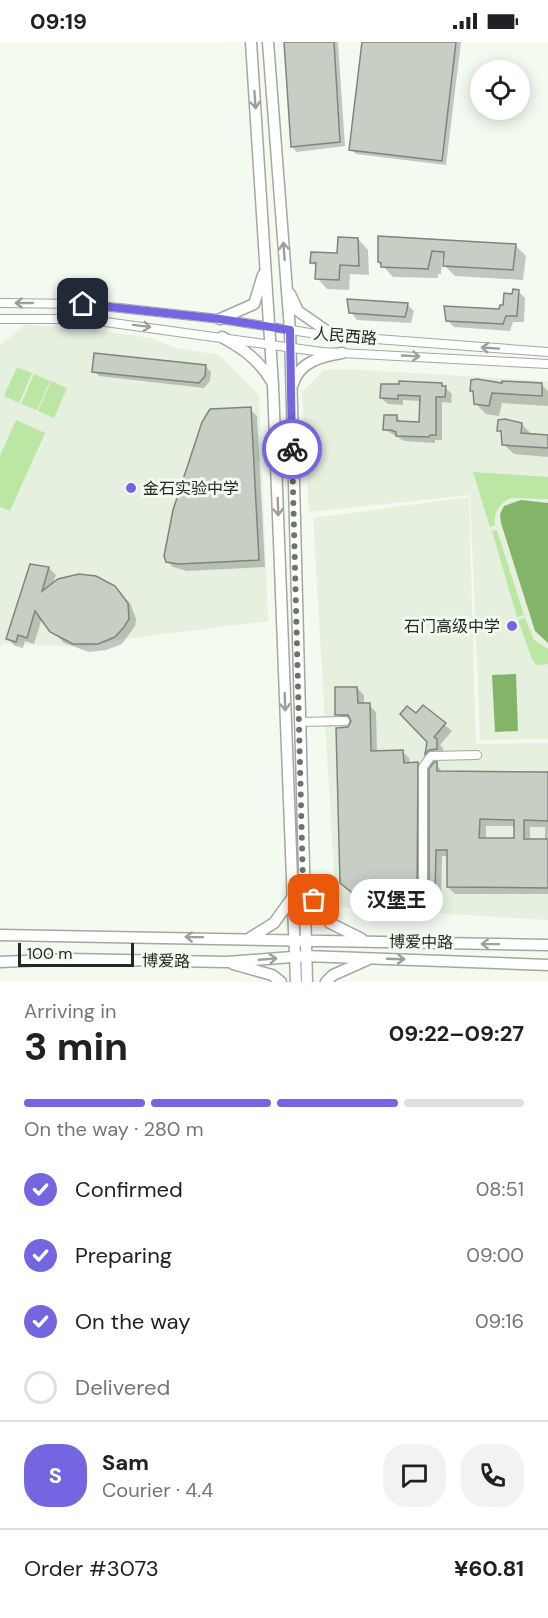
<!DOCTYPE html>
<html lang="en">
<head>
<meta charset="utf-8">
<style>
	:root { --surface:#fff; --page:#f2f2f2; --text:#202124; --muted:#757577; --line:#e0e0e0; --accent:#7465e0 }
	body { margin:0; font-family:"DM Sans","Noto Sans SC",sans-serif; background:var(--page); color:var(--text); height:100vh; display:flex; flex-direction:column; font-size:22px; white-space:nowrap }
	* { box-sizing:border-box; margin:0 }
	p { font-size:20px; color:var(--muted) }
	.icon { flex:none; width:33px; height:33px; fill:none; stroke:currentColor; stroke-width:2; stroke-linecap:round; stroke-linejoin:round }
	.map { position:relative; height:940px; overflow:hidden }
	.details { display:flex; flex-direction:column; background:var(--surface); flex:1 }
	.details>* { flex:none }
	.tools { position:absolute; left:470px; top:18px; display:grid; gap:12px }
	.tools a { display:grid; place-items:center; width:60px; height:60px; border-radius:50%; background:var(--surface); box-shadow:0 3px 15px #0003; font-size:30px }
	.scale { position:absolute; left:18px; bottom:15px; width:116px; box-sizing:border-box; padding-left:6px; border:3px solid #262825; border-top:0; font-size:16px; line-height:21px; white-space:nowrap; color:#262825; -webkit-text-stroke:4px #f3faf0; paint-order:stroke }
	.pin { position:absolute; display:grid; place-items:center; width:51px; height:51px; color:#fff; margin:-26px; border-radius:12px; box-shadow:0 3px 9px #0006 }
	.courier { position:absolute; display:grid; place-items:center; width:60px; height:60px; margin:-30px; border:4px solid #7465e0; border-radius:50%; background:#fff; color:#222; box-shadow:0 2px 8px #0007 }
	.bubble { position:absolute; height:42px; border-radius:21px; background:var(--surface); box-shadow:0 3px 15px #0003; font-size:20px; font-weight:700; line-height:42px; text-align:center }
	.summary em { font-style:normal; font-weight:700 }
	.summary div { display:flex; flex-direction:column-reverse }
	.summary { display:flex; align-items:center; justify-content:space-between; height:102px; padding:0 24px }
	h1 { font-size:39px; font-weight:700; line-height:45px }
	.bar { display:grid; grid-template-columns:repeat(4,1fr); gap:9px 6px; align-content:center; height:72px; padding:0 24px }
	.bar i { height:8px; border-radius:4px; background:var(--line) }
	.bar .selected { background:var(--accent) }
	.bar p { grid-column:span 4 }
	.line { display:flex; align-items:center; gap:15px; padding:0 24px; border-top:2px solid var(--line) }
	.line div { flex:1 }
	.round { display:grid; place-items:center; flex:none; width:63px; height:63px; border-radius:24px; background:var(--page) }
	ol { padding:0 24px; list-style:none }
	li { display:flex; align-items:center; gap:18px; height:66px }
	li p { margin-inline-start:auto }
	li .icon { padding:6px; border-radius:50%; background:var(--accent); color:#fff; stroke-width:4 }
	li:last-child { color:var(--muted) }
	li i { width:33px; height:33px; border:3px solid var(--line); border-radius:50% }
	.status { display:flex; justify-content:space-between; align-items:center; height:42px; padding:0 30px; background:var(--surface); direction:ltr }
	.status svg { height:16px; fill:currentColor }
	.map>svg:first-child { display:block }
	.built { fill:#e5f0df }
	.green { fill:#bbe6a3 }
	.water { fill:#84b468 }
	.shadow { fill:#0003; fill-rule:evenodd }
	.building { fill:#c7cec4; stroke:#7f857c; stroke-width:1.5; fill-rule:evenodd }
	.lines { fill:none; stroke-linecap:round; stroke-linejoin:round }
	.minor-casing { stroke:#a3a9a0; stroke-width:10 }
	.major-casing { stroke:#a3a9a0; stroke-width:13 }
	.minor { stroke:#fff; stroke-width:8 }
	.major { stroke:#fff; stroke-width:10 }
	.oneway { stroke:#9d9e9d }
	.done { stroke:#6e726c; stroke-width:6; stroke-dasharray:0 10.8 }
	.route { stroke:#7465e0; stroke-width:8 }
	.poi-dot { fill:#7465e0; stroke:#f3faf0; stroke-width:2 }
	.labels { text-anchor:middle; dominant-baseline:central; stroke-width:6; stroke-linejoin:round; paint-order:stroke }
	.street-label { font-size:16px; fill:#262825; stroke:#f3faf0 }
	.poi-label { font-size:16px; fill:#262825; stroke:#f3faf0; text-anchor:start }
</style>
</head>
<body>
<div class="status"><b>09:19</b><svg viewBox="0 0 49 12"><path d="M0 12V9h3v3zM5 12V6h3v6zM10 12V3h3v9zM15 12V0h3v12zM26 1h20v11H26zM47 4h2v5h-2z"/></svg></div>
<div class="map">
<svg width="548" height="940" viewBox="0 0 548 940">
	<rect width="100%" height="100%" fill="#f3faf0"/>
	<!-- built -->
	<path class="built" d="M25,283l52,2 73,11 26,10 43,7 40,40 9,226 -152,19 -28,7 -86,-3 -2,3v-302z
		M344,327l204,12v358l-68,1 -10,-245 -161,17 -7,-120 22,-22z
		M469,455l7,247 72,-1v177l-212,-13 -23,-389z"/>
	<!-- green -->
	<path class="green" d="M17,325l15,6 -13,30 -15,-7z
		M34,332l16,7 -13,29 -16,-6z
		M51,339l16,7 -13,30 -16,-7z
		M16,378l29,13 -35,78 -10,-4v-51z
		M473,430l75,5v22l-38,-1c-11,6 -17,15 -15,27l-5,2z
		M497,488l27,85 -7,2 -25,-86z
		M525,576l9,22 14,9v15l-12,1 -4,-6 -14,-39z"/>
	<!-- water -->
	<path class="water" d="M521,458l27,3v140l-13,-12 -34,-108 -1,-9 4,-8z
		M516,632l2,57 -23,1 -3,-57z"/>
	<!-- shadow -->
	<path class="shadow" d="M286,0h52l7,104 -48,6 -5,-5z
		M363,0h98l-15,123 -90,-11 -5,-5z
		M380,196l135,7 11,11 -3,24 -68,-4 -10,-10v-8h-3l-1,16h-3v4l-45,-1 -14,-15z
		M358,197l10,11 1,25 -19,-1 -1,16 -22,-1 -10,-11v-10l-5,-6 27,-8z
		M518,249l7,7 -1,24h-11l-3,9 -56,-4 -7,-7 54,-9z
		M348,258l59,4 7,7 -3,12 -54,-3 -9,-12z
		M206,325l5,5 -1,9 -6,7 -105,-12 -5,-5z
		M442,343l10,9 -1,9 -9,-1v38h-7v3l-31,-2 -20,-12 13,-12 5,6h18l1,-22 -18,-1v5l-15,-1 -7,-6z
		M542,343l6,6v15l-46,-3 -3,13 -13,-2 -10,-10 -1,-11 -3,-3z
		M250,367l7,7 8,151 -78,4 -14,-4 -7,-7 14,-73 31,-76z
		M522,382l11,12 15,1v20l-34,-3 -11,-10 -1,-10 -3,-4z
		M31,524l18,2 7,7 -4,10 52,-4 26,22 6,16 -1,7 -13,18 -16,6 -17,2 -25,-9 -22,-25 -8,26 -9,-3 -2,7 -8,-2 -7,-7z
		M357,646l7,7v10h5l7,7 1,40 25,-1 7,7 1,6h8l7,7 -2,132h-57l-17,-13v-162l4,-6 -9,-1 -7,-7z
		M423,665l29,24 -12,14 3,3v8l-10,3 -7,-6 2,-12 -12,-26z
		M436,722l7,9 105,1v120h-93l-7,-7v-31h-6l-1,47 -10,-7zM486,784h30v14h-30zM530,785h15v14h-15z"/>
	<!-- building -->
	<path class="building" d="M284,0h50l6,100 -49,5z
		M362,0h94l-14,119 -93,-11z
		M378,194l138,8 -3,26 -70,-4 1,-14 -12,-1 -4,18 -47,-2v-4l-3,-1z
		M338,195l20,1 1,28 -19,-1 -1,15 -24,-1 1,-16h-6l1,-11 26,1z
		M513,247l6,1 -2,26h-11l-3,8 -57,-3 -2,-15 55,3 1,-4h3l1,-12 8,1z
		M347,257l61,4 -1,7 -2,7 -56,-4z
		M94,311l112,12 -1,11 -6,7 -107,-11z
		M477,337l25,4v-2l40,2v13l-50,-3 -3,13 -15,-2 -1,-13h-3l1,-11z
		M399,339l43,2v3h4l-1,11h-9v38h-6l-1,2 -33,-1v-4l-5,-2h-8l1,-15h13v6l22,1 1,-26 -22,-1v4l-18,-1 1,-14h18z
		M251,365l8,153 -80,4 -13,-2 -2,-6 9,-46 29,-88 8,-13z
		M505,377l17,4 -1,10 27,2v13l-46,-3 -1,-14h-4l1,-11z
		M30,522l19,3 -7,24 16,-12 21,-5 17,2 19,10 13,17 1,16 -5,8 -9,10 -17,7h-25l-23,-12 -15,-21 -8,27 -9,-3 -2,7 -10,-3z
		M335,645h22l1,16h12l1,48 32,-1 1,13 14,-1 -1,135h-60l-17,-14 -4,-155 12,-1 3,-6 -3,-6h-13z
		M423,663l23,18 -12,14 3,2v10l-8,1 -4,4 2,-12 -27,-28 7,-8 9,7z
		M434,720h3v9l111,1v49l-24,-1v19h24v49l-101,-1v-37h-11l-1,46h-6v-127zM480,777l34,1v18h-35z"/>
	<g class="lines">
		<defs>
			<path id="minor" d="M0,261l83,1 137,15 103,16 225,17
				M0,277h84l238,33 226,12
				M299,680l46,-1
				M423,857v-132l8,-11 46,-1"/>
			<path id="major" d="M251,0l22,344 23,596
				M268,0l22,288 17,652
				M290,252l8,17 36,25
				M220,277l34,-15 9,-29
				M222,295c22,12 38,24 50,45
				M293,342c6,-22 29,-28 49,-31
				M303,842l27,39 32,16
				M0,893l548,10
				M250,896l24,-15 18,-25
				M0,920l69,-3 158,3 78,-6 243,9
				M233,922l39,11 9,7
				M326,940l7,-7 34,-15"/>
		</defs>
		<!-- minor casing -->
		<use href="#minor" class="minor-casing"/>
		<!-- major casing -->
		<use href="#major" class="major-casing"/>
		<!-- minor -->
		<use href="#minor" class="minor"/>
		<!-- major -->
		<use href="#major" class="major"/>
	</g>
	<!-- one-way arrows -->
	<defs><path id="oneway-shaft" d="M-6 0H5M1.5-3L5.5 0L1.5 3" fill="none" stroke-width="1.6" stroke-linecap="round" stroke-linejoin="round" transform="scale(1.5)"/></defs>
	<g class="oneway">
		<use href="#oneway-shaft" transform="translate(255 58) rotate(86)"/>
		<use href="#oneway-shaft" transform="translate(284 209) rotate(-94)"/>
		<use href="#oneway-shaft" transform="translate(24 261) rotate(180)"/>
		<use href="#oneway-shaft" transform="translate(142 284) rotate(7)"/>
		<use href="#oneway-shaft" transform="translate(490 306) rotate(-176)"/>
		<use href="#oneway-shaft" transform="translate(411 314) rotate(3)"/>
		<use href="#oneway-shaft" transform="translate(278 465) rotate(88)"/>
		<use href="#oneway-shaft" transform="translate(285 660) rotate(88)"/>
		<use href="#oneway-shaft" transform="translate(194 895) rotate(-179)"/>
		<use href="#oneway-shaft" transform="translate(490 902) rotate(-179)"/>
		<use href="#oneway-shaft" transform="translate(268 917) rotate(-5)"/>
		<use href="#oneway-shaft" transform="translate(396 917) rotate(2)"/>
	</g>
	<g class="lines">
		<!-- done -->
		<path class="done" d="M292,407l11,435 11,16"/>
		<!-- route -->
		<path class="route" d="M83,262l137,15 70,11 2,119"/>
	</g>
	<!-- markers -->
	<g class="poi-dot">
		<circle cx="131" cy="446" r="6"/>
		<circle cx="512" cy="584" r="6"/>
	</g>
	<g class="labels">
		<!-- street labels -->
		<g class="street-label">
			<text transform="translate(345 294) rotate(5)">人民西路</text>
			<text transform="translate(421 900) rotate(1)">博爱中路</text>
			<text transform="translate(166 919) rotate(1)">博爱路</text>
		</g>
		<!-- poi labels -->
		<g class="poi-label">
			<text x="143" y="446">金石实验中学</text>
			<text x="500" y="584" text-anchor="end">石门高级中学</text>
		</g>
	</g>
</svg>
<div class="tools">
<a><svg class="icon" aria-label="locate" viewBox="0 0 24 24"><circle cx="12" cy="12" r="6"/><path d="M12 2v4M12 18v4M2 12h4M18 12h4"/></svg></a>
</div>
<div class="scale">100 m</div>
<div class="pin" style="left:314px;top:858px;background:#ea580c"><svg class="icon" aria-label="bag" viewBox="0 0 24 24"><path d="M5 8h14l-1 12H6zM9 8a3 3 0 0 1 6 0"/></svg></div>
<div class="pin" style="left:83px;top:262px;background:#1f2937"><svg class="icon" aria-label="home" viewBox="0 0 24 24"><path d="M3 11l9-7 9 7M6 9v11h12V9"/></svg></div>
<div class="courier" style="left:292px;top:407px"><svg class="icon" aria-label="bike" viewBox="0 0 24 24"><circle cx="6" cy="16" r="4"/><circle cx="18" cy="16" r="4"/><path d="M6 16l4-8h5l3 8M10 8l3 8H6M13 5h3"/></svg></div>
<div class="bubble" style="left:350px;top:837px;width:93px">汉堡王</div>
</div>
<section class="details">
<div class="summary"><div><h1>3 min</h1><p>Arriving in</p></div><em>09:22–09:27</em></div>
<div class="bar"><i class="selected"></i><i class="selected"></i><i class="selected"></i><i></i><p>On the way · 280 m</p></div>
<ol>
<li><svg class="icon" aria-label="check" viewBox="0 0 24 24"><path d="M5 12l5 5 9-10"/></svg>Confirmed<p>08:51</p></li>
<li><svg class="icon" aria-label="check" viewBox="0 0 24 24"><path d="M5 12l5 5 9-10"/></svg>Preparing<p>09:00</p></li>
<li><svg class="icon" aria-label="check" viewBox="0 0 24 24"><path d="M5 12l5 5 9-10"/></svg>On the way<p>09:16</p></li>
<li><i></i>Delivered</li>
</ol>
<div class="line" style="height:108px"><b class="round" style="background:var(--accent);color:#fff">S</b><div><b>Sam</b><p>Courier · 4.4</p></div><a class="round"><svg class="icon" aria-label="chat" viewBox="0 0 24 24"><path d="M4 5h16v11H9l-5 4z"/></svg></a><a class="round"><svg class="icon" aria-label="phone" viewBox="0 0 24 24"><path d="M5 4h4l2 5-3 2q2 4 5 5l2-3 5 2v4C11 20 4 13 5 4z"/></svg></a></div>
<div class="line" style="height:78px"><div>Order #3073</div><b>¥60.81</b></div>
</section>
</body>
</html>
